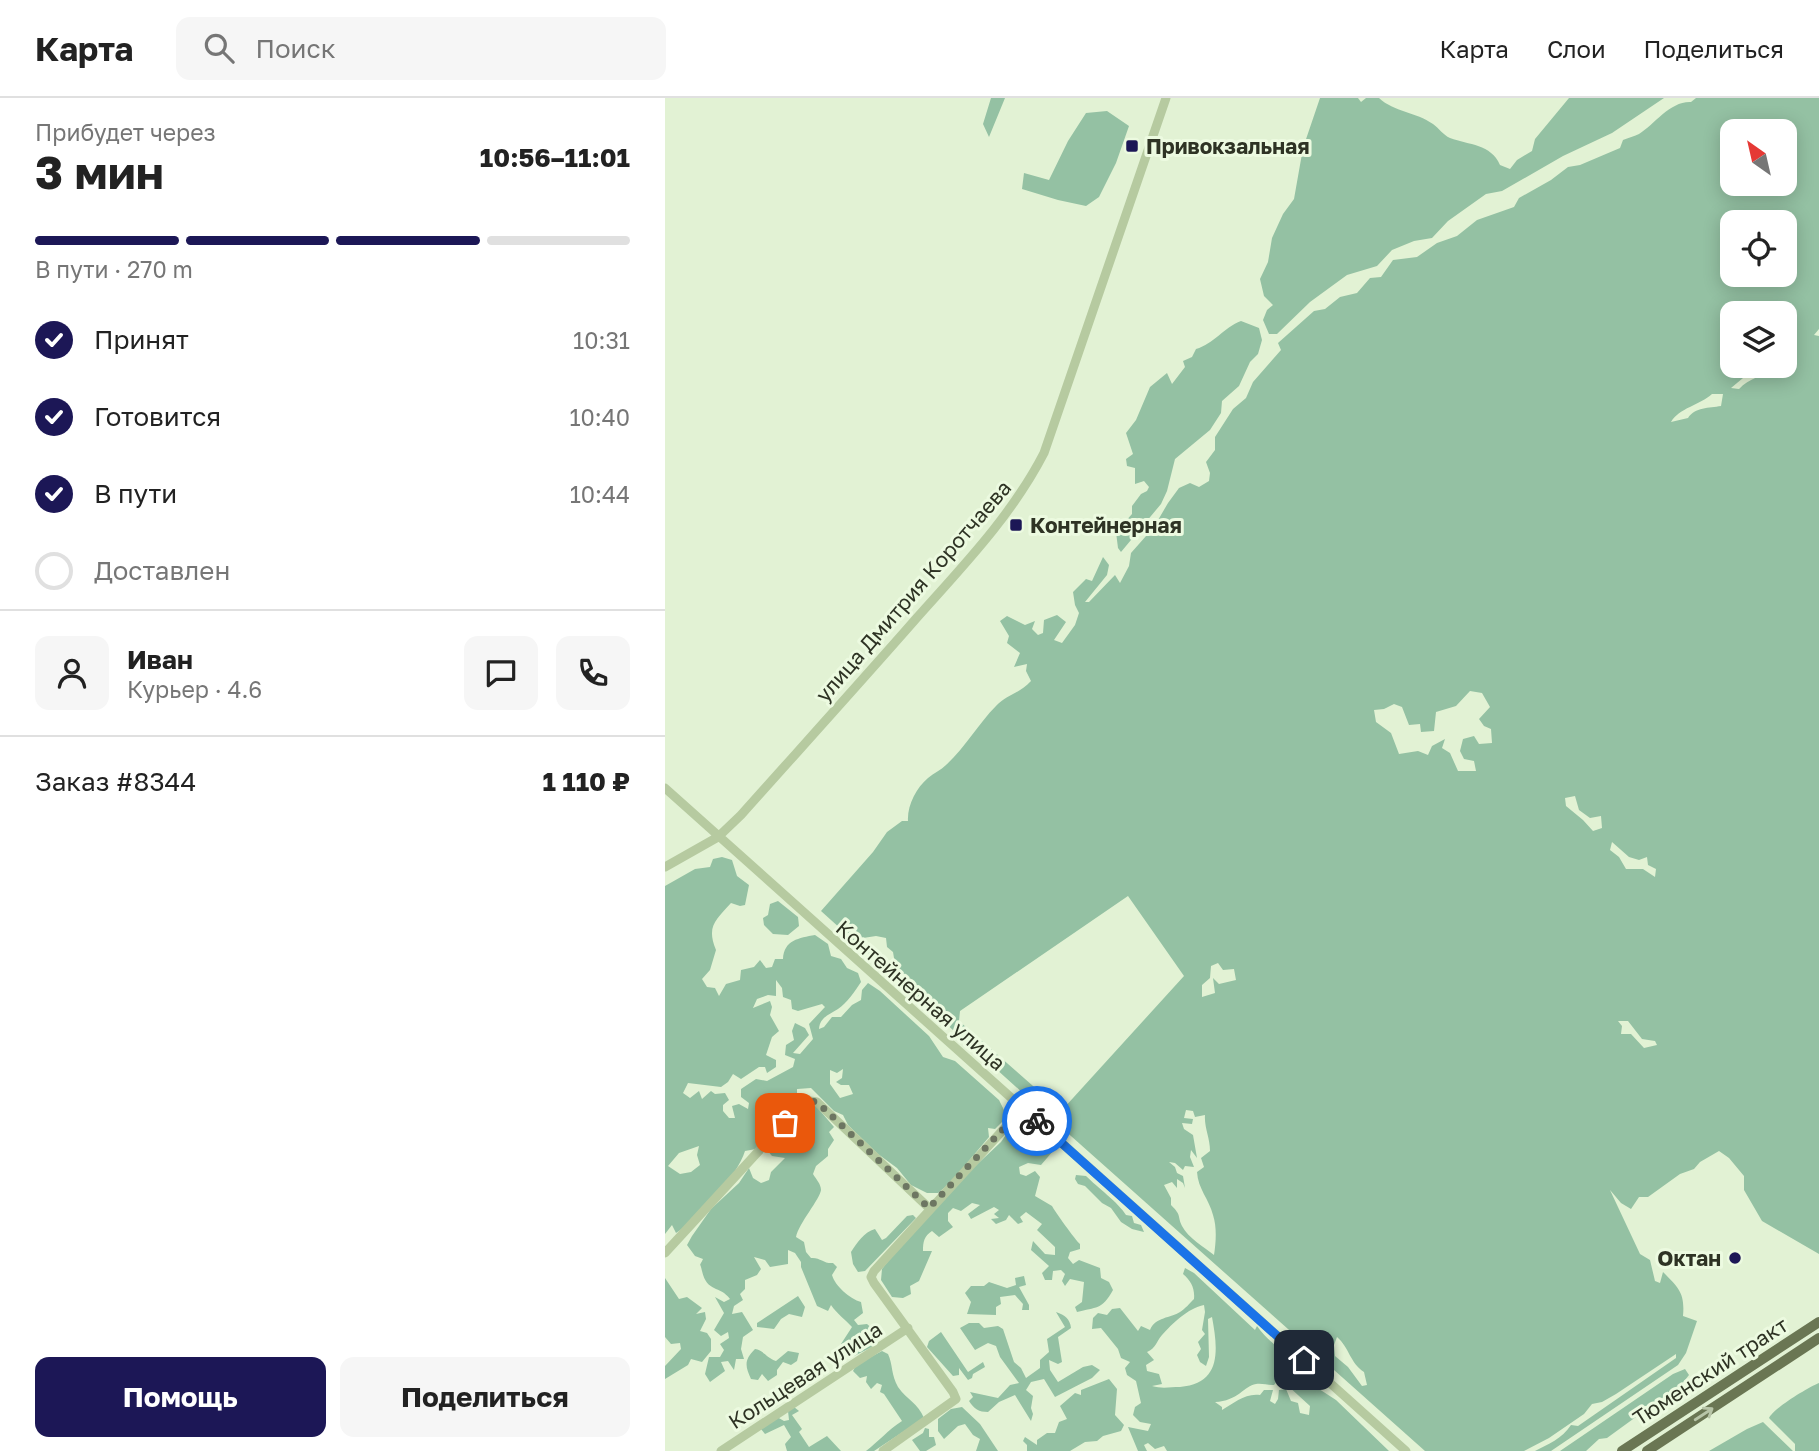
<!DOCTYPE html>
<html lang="ru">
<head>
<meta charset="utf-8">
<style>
	:root { --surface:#fff; --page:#f6f6f6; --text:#222; --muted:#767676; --line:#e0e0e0; --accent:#1c1756 }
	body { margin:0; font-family:"Golos Text",sans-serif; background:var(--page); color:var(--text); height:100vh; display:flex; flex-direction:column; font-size:26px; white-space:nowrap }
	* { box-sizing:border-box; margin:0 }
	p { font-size:23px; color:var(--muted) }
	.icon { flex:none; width:38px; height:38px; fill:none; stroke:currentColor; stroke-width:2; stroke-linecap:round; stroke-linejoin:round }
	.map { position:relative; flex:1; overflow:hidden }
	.side { display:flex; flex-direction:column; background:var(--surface); width:665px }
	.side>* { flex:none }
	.needle { width:46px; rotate:326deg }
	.controls { position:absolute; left:1055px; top:21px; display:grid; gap:14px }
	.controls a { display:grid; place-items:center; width:77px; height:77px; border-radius:14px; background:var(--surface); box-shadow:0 4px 18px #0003; font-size:35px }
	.pin { position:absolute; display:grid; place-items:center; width:60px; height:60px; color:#fff; margin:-30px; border-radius:14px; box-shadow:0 4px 10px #0006 }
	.courier { position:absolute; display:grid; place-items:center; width:70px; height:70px; margin:-35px; border:5px solid #1a73e8; border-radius:50%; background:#fff; color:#222; box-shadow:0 2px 9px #0007 }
	.headline em { font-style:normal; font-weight:700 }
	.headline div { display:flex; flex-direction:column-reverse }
	.headline { display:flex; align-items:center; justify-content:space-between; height:119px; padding:0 35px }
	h1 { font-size:46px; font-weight:700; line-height:52px }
	.bar { display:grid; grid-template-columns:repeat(4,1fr); gap:10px 7px; align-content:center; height:84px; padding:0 35px }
	.bar i { height:9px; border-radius:5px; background:var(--line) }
	.bar .selected { background:var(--accent) }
	.bar p { grid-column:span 4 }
	.line { display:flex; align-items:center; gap:18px; padding:0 35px; border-top:2px solid var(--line) }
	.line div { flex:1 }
	.round { display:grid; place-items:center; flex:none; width:74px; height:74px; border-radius:14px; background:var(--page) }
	ol { padding:0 35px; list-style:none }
	li { display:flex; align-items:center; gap:21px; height:77px }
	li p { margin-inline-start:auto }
	li .icon { padding:7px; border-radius:50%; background:var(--accent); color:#fff; stroke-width:4 }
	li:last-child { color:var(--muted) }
	li i { width:38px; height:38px; border:4px solid var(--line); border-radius:50% }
	.primary-button { display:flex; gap:14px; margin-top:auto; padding:14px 35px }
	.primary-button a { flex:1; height:80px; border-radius:14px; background:var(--accent); color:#fff; font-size:28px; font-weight:700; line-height:80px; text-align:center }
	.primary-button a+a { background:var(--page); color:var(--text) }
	header { display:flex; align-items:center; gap:42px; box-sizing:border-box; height:98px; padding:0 35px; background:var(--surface); border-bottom:2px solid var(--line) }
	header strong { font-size:33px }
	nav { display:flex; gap:38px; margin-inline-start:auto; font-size:24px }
	.search { width:490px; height:63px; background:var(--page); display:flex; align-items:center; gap:18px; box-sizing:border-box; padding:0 24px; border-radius:14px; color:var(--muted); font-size:26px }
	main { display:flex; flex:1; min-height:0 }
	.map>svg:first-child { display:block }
	.green { fill:#94c1a3; fill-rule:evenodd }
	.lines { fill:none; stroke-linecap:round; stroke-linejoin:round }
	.minor { stroke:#b6caa0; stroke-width:9 }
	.major { stroke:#6a7653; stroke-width:10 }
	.oneway { stroke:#b8c5a8 }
	.done { stroke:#6d7662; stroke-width:7; stroke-dasharray:0 12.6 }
	.route { stroke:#1a73e8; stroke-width:9 }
	.poi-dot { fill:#1c1756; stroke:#ecfae0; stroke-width:2.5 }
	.labels { text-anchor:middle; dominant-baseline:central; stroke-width:6; stroke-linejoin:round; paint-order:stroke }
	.poi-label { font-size:21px; font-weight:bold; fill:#2e3324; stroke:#ecfae0; text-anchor:start }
	.street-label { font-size:21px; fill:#2e3324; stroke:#ecfae0 }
</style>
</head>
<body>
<header>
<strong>Карта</strong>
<div class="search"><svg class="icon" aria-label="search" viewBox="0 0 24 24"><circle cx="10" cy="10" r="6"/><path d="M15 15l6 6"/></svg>Поиск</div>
<nav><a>Карта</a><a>Слои</a><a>Поделиться</a></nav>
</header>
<main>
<section class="side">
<div class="headline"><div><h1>3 мин</h1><p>Прибудет через</p></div><em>10:56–11:01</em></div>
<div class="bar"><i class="selected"></i><i class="selected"></i><i class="selected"></i><i></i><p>В пути · 270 m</p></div>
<ol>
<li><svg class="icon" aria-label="check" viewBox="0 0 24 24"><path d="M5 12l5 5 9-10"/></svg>Принят<p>10:31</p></li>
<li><svg class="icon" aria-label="check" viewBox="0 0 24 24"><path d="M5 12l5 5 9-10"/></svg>Готовится<p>10:40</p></li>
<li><svg class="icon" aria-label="check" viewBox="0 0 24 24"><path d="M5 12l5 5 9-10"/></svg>В пути<p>10:44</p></li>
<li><i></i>Доставлен</li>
</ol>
<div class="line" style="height:126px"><a class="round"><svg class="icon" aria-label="person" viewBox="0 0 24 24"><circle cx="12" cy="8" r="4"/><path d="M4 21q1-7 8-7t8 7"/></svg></a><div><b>Иван</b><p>Курьер · 4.6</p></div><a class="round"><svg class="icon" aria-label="chat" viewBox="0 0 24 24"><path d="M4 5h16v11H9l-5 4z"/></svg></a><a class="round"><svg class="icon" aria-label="phone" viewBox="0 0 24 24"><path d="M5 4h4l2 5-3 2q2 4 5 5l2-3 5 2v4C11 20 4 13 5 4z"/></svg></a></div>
<div class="line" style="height:91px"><div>Заказ #8344</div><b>1 110 ₽</b></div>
<div class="primary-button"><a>Помощь</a><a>Поделиться</a></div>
</section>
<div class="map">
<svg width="1154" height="1353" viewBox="0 0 1154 1353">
	<rect width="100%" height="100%" fill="#e2f2d4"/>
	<!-- green -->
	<path class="green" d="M326,0h14l-16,39 -6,-13z
		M655,0h38l3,4 5,-4h13c15,14 37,14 54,26 6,4 10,11 17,14 19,7 41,6 50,27l10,4 7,-9 15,-9 3,-12 34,-41h95l-52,35 -49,23 -61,35 -16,3 -38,27 -16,17 -18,3 -22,9 -15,16 -30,9 -37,27 -33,32h-8l-6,-14 4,-10 6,-5 -9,-9 -4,-17 8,-17 4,-24 11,-24 11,-15 9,-51z
		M1031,0h123v231l-5,6 5,1v918l-57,-33 -18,-31v-14l-15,-18 -10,-7 -19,11 -6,7 -14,5 -32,23h-9l-8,12 -10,-6 -11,-13 30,64 10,6 5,21 5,2 3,-11c16,16 22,21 20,44l14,5 -11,32 -8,12 -127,86h-16c13,-7 27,-12 36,-26l7,1 98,-68v-4l-60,40 -14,8 -10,2 -8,10 -35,24 -25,13h-99l-372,-331 131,-144 -56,-80 -168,115 -1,10 82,72 -6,11 -214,-193 52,-59 14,-20 15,-11h6c-1,-15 8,-33 20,-43 6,-5 13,-8 18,-13 19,-17 32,-41 50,-59 12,-12 23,-12 35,-25l-5,-10 1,-7 -13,3 6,-14 -13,-10 2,-7 -9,-15 7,-5 18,9 10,-4 -3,8 6,6 5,-2 1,-13 13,-5 9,7 -12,18 8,3 13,-18 4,-12 -4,-8 -2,-13 13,-13 6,2 11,-24 6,8 -2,10 -22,27h4l26,-27 5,8 9,-17 2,-13 23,-26 14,-24 11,-15 11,-5 9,4 10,-6 1,-8 -4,-11 9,-12v-13l18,-28 13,-11 7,-16 28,-32 -3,-7 36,-32 11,-2 15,-12 17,-4 13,-15 11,-1 12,-17 24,-3 20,-14 20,-7 20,-16 37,-13 5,-9 32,-18 17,-13 12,-2 40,-17 3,-8c5,-2 12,-4 16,-6 16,-10 31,-33 52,-32zM1068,33h52v53h-52zM1068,124h52v53h-52zM1068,215h52v53h-10c-12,11 -26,12 -36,23l-8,-1 18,-15 17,-7h-33zM1047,296h11l-2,12c-12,2 -26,1 -33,12l-17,4c8,-14 29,-17 41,-28zM805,593l12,2 8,14 -11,12 5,7 7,3 1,14 -13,1 -5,-8 -11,3 -3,12 4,8 10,2 2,10h-18l-8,-18 -8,-5 3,-9 -13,7 -4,9 -10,-4 -19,3 -8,-21 -15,-11 -2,-12 10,-1 10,-5 8,3 7,18 11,-1 1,8 13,-1 2,-19 20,-6zM910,698l4,14 11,8 11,-2 1,12 -9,3 -10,-11 -17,-14 -1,-8zM947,744l17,15 10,3 8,-3 1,8 8,4 -1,8 -12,-8h-17l-7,-12 -9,-7zM211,838l10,2 1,9 6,5 3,18c-12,-6 -22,-18 -33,-27v-5zM553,865l5,7 11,-1 2,11 -17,4 -6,-6 2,15 -13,4v-12l8,-7 1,-12zM953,923h10l14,18 13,2 2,4 -13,3 -13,-14h-10l1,-8zM521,1012l7,1 2,6 10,-2c-1,12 5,23 5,36l-9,7 3,9 -7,5c1,17 12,27 16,43 4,12 3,27 1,40 -10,-8 -26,-17 -32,-29 -5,-11 0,-10 -11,-21v-7l-7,-13 8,-3 5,6v-9l6,4 2,5 -2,-12 -6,-3 -2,-6 -6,-5 6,1 8,7 2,-4 9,1 -4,-10 1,-7 6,8 -4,-23 -9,-6 -2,-6 10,1 1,-5 -9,-1zM672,1239c12,10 13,26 27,35l3,13 -5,1 -14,-19 -13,-11 -1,-11z
		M442,13l22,15 -13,37 -17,34 -13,9 -28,-6 -36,-11 2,-16 25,7 19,-39 18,-28z
		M576,223l18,7 3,12 -4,14 -8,8 -11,24 -17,15 -1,12 -11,17 -35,29 -8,32 -6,13 -40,48 -3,-4 -2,-16 16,-18v-8l9,-12 6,-3 2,-4 -5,-6 -9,3v-16l-8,-2 -1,-7 7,-5 -7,-21 10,-13 14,-33 17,-14 5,11 13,-17 -2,-6 9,-4 4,-8c18,-5 28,-22 45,-28z
		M57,759l10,3 5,16 12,9 -4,20 -5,1 -9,-3c-15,17 -25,23 -15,47l-6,20 -8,9 5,8 8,1 4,8 7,-12 14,-4 1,-10 13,-3 6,-7 6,8 6,-1 3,-8h8c1,-19 16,-21 32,-24l13,9 3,12 10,3 6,9 11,5 3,9c-6,9 -14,21 -23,27 -9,6 -18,8 -19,20l5,-2 8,-10h9l11,-12 9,-5 1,-10 6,-7 12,8 49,45 14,21 12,4 44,39 6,12v7l-10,10 -7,-1 1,9 -39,46 -12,10h-11l-16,-8 -14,-17 -19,-14 -30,-29 -5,-10 -9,-4 -23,-23 -14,1v9l-7,4 -5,-2 -8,8c4,24 -12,24 -21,41l-11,2c-8,25 -46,68 -69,82l-4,-8 -7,9v-348l30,-17 15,-2 3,-8zM111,882l6,8 1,9 8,3 1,9 6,2 24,-7 3,3 -16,17 4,15 -13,15 -7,-1 16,-18 -4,-7 -10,-5 -3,8 2,9 -8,5 -1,10 10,4 -2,8 -26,14 -11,-2 -15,10v8l8,6 -1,6 -9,-5 -7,2 3,12h-6l-6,-7v-6l6,-5 -4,-7 -10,1 -4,-3 -9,8 -3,-8 -9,7 -7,-5 5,-10 33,4 7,-5 5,-8 8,5 18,-12h6l2,6 9,-6v-7l-10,-5 6,-18 7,-6 -9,-16 2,-8 -2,-6 -17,7 4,-9 11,-4 8,1zM178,971l-1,9 -6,4 5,3h8l4,9 -13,4 -10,-14v-14l7,3zM34,1048l-2,9 3,10 -9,7 -11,2 -12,-8 11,-13z
		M113,803l20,16 1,9 -11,9 -15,-1 -9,-9 -1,-7 5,-3 2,-11z
		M151,1008l18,21 -5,5 5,8 -6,9v7l-12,10 -3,8c3,5 8,10 8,16 -1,9 -22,33 -25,47l8,5 2,10 5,6c9,-1 13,6 22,5l4,4 -5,8c3,11 18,24 29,27l2,11 -9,7 4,5 9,-1 8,7 2,8 -5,8 -18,9 -13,-12 11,-17c-7,-8 -15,-13 -21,-22l-3,6 -11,-5 -16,-39v-5l-6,-9 -7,-3v14l-18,3 -5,-7 -11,-3 7,12 -4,6 -12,5v9l-5,5 3,6 -9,6 -2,8 10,-2 11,18 -10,7 -2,12 3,10h-8l-2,11 -6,-9 -7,1 4,9 -15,11 -5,-8 4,-17h11l4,-7 -4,-6 9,-6 -1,-6 -7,4 -7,-6 10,-17 -9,-16 9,5 6,-3c-10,-14 -23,-6 -28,-28 -2,-10 -3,-3 1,-12l-8,-3 -8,-11 5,-9 19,-27 28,-26 10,-15 4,10 8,5 8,-3 2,-8 14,-14 -13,-2 -5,-6 7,-11 13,-9 14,-21z
		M353,1026l9,1 26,26 -12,14 -13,-2 -9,4 1,7 6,2 9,-5 5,6 -5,19 17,10c2,4 24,35 28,38v5l-10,3 -2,6 5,6 6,-4 21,8 1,10 8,4 4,8c-11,20 -17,17 -36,22l-2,-5 7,-5 2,-20 -14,-3 -5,7 -3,-5 3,-7 -4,-4 -8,1 -1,9h-7l-3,-7 7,-7 -18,-16 2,-9 12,13 10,1v-8l-18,-17 5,-6 -16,-12 -6,5 3,5 -5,2 -9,-9 -3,5 -10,4 -5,-5 8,-1 -5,-4 5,-4 -5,-3 -23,12 -3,-5 12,-9 -8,-2 -11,8 -8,-3 -5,5v8l5,6 -14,10 -7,-6c-8,5 -9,11 -9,20h9l-13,30 -9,5 1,8 -8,4 -11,-1 -11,-17 1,-11 18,-23 70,-75 31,-29 9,-13z
		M411,1077l10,1c11,11 33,27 40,39l6,1 2,7 7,2 3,7 -12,-3 -11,-7 -10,-14 -9,-5 -17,-17 -7,-2 -3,-5z
		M248,1117l3,3 -51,53 -7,1 -5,-8 -2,-12c6,-9 13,-20 24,-23l7,11 4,-2 21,-22z
		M520,1170l9,5 61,57 2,-4c10,15 27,23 32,41l-15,18c-6,0 -13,-2 -18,-1 -12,2 -18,17 -41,18l7,5v3c12,-7 23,-17 38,-15l4,-5h9l-3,11 5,3 3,-5 1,-9 7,-1 5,12 7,2 2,10 9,2 1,-9 -23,-21v-9l10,-9 19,17 3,5 17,11 53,51h-222l-3,-5 -9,3 -7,-6 -4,2 3,6h-9l-10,-24 20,4 3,-7 -11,-2 -7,-7 2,-8 6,-4 -5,-22 -9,-6 -2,-7 5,-6 -9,-4 -3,-9 -17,-21 -9,1 1,-11 5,-5 9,2 5,-6 8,-1 18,23 3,-5 9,4c5,-13 21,-12 30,-18 5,-3 10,-9 14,-13 1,-11 -3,-18 -11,-25zM539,1207l1,7 -3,18 3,4 -7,8 3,7 -4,6 3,7 6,4 3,-9 -1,-38 4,-2c6,32 10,67 -32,70 -10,0 -18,2 -28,-1l10,-2 -3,-10 -12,-3 -1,-6 8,-5 -7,-8c9,-4 9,-10 15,-17 10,-11 26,-27 42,-30z
		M359,1178l2,9 -7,2 10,18v5h-7l1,-6 -8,-9 -15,2 1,7 -5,3v8l-29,-1 4,-12 -6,-9 6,-7h13l5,-4 18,6 9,-3 -1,-7z
		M0,1180l14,21 8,-2 15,11 -6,6 9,-2 1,7 -6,12 7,2 4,6v12l-9,11 -11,-3 -3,6 -23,14v-13l16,-17 -1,-6 -9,1 -6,-7z
		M133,1198l7,11 -3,10 -13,-3 -8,5 -7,10 -17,-2v-4z
		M391,1214c9,3 14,7 15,16l-13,9 4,25 -4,2 -9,-4 1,10 8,12 25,-15 9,-2 8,5 -8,8 -37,19 -11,-18 -13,3 -5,8 7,6 -2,12 2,6 -2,7 -16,-26 -16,7 -11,10c-9,0 -14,-3 -19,-11l4,-4 -3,-5 28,6 12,-13 9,-2 -19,-26 -4,-11 -8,-3 -13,7 -15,-22 9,-5h10l5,5 14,-2 5,3 11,33 7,6 5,10 14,-10v-8l9,-8 -2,-13 18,-12z
		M276,1234l27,40 15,-10 2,5 -12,7 -1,4 -4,2 -9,-12v7l-6,1 -26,-29 2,-6z
		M90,1251c8,1 12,9 21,12l12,-10 11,2 -2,8 -6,4 -8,-3 -6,8v5l-9,6 -6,-7 -4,6 -7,-1c-6,-13 -7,-19 4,-30z
		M217,1253l6,3c5,11 3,21 10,33 9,13 20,16 26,31l-50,33h-8c13,-10 22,-21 36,-30l-18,-27 -4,-2 2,-7 -5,-2 -6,6 -5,-7 1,-6 -7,2 -7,-7 3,-6z
		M1020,1271l4,6 -11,14 -16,9 -5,8 -17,8 -33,24 -8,1 -13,12h-26l113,-77z
		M444,1281l8,10 -2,26 9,10 -3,6 -18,5 -6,5 -12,1 -15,9h-43v-6l-4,-4 2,-4 12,8v-5l10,-7h8l4,-11 8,-3 -7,-13 15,-13 6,2v-5z
		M1154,1285v68h-24v-7l-26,-26c5,-10 38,-30 50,-35z
		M129,1309l5,4 -7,4 10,14 -3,3 10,15 18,-11 14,15h-54l-2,-7 6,-7 -7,-12 -19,9 -4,-5 16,-12 7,4 5,-1 -1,-9z
		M297,1309l18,17 18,27h-22l4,-12 -7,-4 -8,-11 -7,2 -14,13 -6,-8v-12l13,-10z
		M1098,1324l30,29h-84l38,-22z
		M260,1330l4,1v8h5l2,8 -10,6h-6l-8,-11 11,-7z"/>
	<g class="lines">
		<!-- minor -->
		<path class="minor" d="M0,690l741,663
			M0,769l53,-30 23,-22c58,-65 116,-129 173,-194 47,-53 97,-104 130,-168l122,-355
			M0,1155l136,-148 9,-4 7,1 112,106
			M56,1353l187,-123
			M218,1353l73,-52 -3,-7 -79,-109 -3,-6 3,-6 149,-163"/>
		<!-- major -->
		<path class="major" d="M957,1353l197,-129
			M982,1353l172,-113"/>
	</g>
	<!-- one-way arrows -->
	<defs><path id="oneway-shaft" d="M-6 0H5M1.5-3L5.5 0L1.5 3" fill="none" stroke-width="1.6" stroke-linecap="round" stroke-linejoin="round" transform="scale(1.75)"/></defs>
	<use class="oneway" href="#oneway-shaft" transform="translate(1039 1316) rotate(-33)"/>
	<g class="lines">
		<!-- done -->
		<path class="done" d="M120,1025l16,-18 9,-4 7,1 112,106 94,-100 14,13"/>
		<!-- route -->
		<path class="route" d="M372,1023l267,239"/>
	</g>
	<!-- markers -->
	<g class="poi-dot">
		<rect x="460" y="41" width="14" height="14" rx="3.5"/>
		<rect x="344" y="420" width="14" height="14" rx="3.5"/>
		<circle cx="1070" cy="1160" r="7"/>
	</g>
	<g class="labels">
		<!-- poi labels -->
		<g class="poi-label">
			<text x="481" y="48">Привокзальная</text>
			<text x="365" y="427">Контейнерная</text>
			<text x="1056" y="1160" text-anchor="end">Октан</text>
		</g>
		<!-- street labels -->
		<g class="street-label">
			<text transform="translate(248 493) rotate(-49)">улица Дмитрия Коротчаева</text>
			<text transform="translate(256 897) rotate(41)">Контейнерная улица</text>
			<text transform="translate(1045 1273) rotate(-33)">Тюменский тракт</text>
			<text transform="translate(140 1277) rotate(-33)">Кольцевая улица</text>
		</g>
	</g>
</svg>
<div class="controls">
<a><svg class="needle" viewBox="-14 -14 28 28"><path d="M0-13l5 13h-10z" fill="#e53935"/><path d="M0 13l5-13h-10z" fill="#767676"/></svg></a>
<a><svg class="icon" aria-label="locate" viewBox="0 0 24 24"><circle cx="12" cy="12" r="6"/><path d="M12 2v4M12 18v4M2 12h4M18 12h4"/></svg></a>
<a><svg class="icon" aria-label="layers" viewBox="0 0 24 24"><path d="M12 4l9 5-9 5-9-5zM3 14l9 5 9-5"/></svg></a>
</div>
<div class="pin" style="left:120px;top:1025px;background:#ea580c"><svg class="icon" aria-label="bag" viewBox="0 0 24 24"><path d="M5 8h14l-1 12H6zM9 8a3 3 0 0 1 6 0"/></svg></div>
<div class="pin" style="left:639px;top:1262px;background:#1f2937"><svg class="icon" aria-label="home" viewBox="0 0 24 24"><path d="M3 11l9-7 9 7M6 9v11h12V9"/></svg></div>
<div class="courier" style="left:372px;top:1023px"><svg class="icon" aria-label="bike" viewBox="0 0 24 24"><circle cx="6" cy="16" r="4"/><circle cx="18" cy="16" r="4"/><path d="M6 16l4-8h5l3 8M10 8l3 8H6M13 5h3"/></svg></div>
</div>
</main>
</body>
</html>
